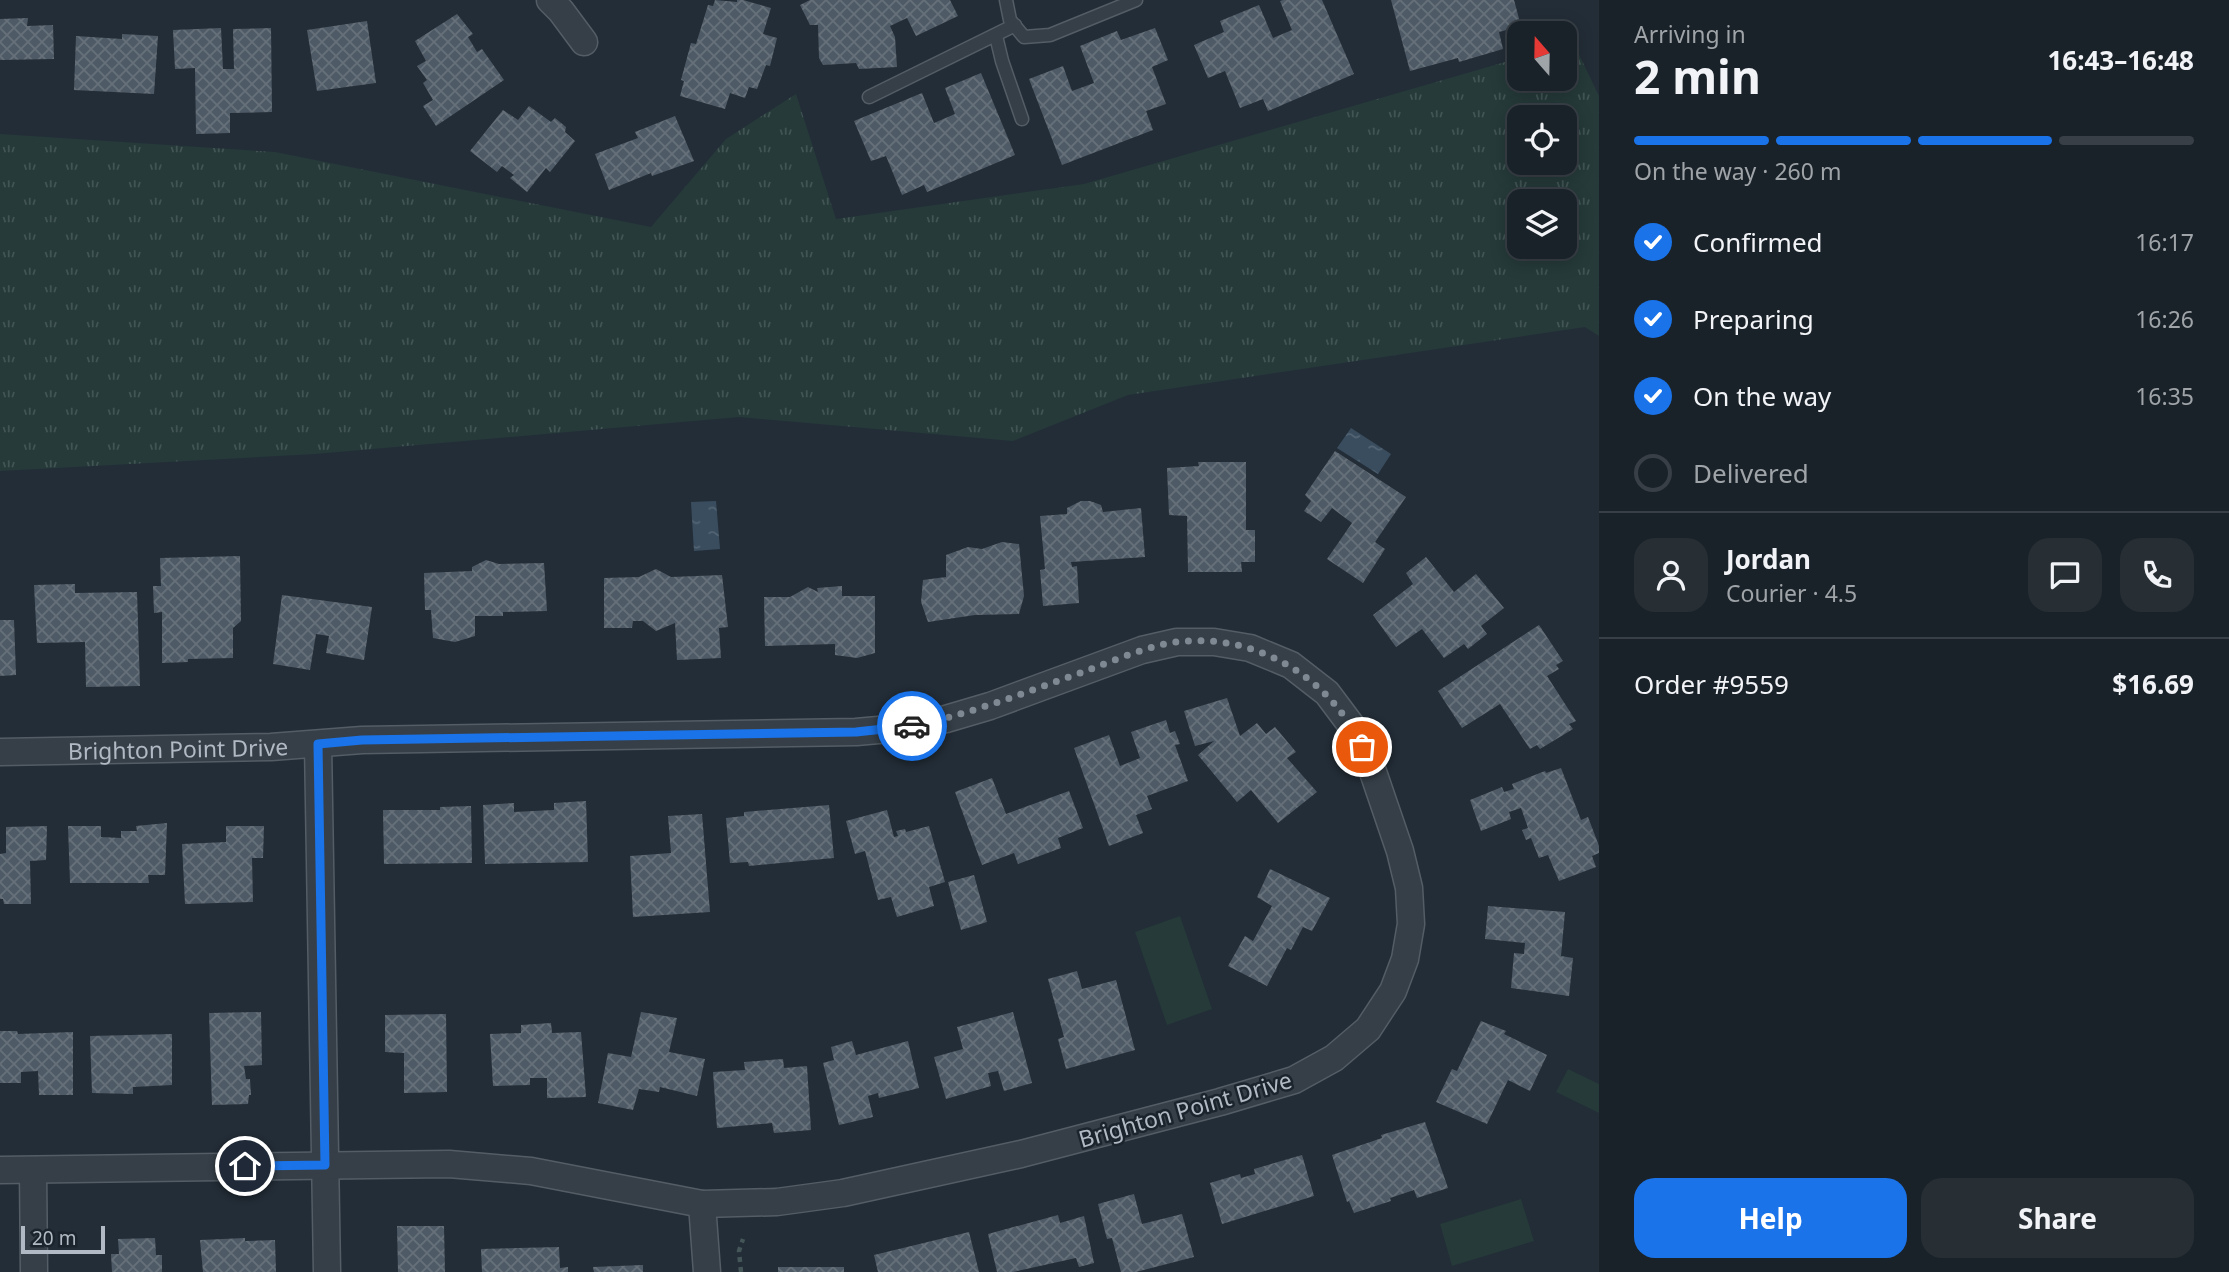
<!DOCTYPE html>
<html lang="en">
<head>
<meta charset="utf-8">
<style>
	:root { --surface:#1a2229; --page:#272f35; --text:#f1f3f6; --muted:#9fa4a8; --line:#383f46; --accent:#1a73e8 }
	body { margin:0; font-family:"Noto Sans",sans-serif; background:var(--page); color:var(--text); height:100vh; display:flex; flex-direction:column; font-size:26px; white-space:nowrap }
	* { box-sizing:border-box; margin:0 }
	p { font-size:23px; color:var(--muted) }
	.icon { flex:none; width:38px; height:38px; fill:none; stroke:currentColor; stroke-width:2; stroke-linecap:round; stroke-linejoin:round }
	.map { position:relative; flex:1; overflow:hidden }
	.drawer { display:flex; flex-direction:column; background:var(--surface); width:630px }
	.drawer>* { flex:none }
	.needle { width:46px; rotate:340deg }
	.controls { position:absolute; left:1507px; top:21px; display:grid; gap:14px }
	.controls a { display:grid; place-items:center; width:70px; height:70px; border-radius:14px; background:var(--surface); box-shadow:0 4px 18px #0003,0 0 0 2px var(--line); font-size:35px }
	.scale { position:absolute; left:21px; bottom:18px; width:84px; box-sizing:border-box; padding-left:7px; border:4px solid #b1bac4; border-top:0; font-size:19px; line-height:24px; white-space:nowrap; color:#b1bac4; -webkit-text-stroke:5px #1b242c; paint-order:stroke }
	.pin { position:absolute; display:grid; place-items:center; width:60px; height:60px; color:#fff; margin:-30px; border:4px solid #fff; border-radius:50%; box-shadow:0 2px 7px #0007 }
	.courier { position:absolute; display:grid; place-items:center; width:70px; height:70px; margin:-35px; border:5px solid #1a73e8; border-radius:50%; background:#fff; color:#222; box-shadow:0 2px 9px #0007 }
	.headline em { font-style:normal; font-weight:700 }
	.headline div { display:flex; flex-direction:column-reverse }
	.headline { display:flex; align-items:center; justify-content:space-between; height:119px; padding:0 35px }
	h1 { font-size:46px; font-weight:700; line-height:52px }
	.bar { display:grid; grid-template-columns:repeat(4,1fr); gap:10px 7px; align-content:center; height:84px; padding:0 35px }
	.bar i { height:9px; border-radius:5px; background:var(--line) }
	.bar .current { background:var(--accent) }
	.bar p { grid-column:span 4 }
	.line { display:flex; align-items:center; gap:18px; padding:0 35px; border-top:2px solid var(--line) }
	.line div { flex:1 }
	.round { display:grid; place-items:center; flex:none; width:74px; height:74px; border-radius:21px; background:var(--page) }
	ol { padding:0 35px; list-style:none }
	li { display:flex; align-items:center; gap:21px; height:77px }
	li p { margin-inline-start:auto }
	li .icon { padding:7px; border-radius:50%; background:var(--accent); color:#fff; stroke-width:4 }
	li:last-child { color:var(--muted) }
	li i { width:38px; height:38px; border:4px solid var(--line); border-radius:50% }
	.button { display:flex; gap:14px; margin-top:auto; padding:14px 35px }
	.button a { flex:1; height:80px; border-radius:21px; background:var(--accent); color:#fff; font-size:28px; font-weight:700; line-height:80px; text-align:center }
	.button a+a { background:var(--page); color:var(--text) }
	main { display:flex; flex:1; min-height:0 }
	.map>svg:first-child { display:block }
	.grass { fill:url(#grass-tufts); fill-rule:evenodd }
	.garden { fill:#253a39 }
	.water { fill:url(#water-ripples) }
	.building { fill:url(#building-cross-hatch) }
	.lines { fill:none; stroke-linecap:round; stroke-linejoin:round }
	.lane-casing { stroke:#545d65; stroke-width:15 }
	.street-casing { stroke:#545d65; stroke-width:29 }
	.path { stroke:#445657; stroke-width:4.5; stroke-dasharray:5 5; stroke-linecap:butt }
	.lane { stroke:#363f48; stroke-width:12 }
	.street { stroke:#363f48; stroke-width:26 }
	.done { stroke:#7f8993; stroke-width:7; stroke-dasharray:0 12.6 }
	.route { stroke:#1a73e8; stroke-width:9 }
	.labels { text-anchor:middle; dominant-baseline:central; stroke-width:5; stroke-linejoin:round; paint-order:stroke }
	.street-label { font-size:23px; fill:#b1bac4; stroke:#1b242c }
</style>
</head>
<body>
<main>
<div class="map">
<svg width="1599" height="1272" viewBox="0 0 1599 1272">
	<defs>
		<pattern id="grass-tufts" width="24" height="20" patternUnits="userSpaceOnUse" patternTransform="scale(1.75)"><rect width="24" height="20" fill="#253a39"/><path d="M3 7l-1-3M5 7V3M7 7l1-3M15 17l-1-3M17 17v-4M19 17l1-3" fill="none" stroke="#425454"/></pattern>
		<pattern id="water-ripples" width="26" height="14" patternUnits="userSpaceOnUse" patternTransform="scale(1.75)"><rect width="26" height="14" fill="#394d5f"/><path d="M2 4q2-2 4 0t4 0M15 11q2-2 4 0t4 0" fill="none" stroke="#536574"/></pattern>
		<pattern id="building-cross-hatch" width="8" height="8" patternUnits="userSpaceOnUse" patternTransform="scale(1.75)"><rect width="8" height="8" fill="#4e5a66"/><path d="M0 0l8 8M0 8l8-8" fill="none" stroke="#65707a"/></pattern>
	</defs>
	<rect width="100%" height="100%" fill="#232d37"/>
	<!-- grass -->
	<path class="grass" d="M1573,42l26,54v240l-14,-9 -457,68 -115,46 -274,-24 -424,37 -315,17v-337l275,18 376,75 75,-88 70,-45 40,125 248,-35 435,-126v21h45l1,-35zM1519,117h45v46h-45zM1519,201h45v46h-45z"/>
	<!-- garden -->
	<path class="garden" d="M1180,916l32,93 -45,16 -32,-93z
		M1568,1069l31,15v29l-43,-21z
		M1521,1199l13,42 -82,25 -12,-42z"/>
	<!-- water -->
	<path class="water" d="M1351,428l40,26 -13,20 -41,-26z
		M716,501l4,48 -26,2 -3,-49z"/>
	<!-- building -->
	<path class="building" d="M715,0l22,2v-2h6l28,8 -8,26 14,4 -7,28 -4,-1 -9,24 -8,-2 -4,11 -15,-5 -5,16 -45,-13 4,-15 -3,-1 10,-37 5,1 12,-39 5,1z
		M810,0h140l8,16 -42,20 -9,-18 -17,8 5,11 2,30 -38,2 -3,-6 -33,2 -4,-7 -1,-33h-8l-10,-20z
		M1283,0h39l32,74 -86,37 -5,-12 -23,9 -15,-37 -17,7 -14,-33 30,-13 -4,-11 39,-16 14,33 19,-8 -12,-29z
		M1391,0h123l7,26 -22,6 4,17 -44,13 -1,-4 -48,13z
		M457,14l16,20 -5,3 9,15 5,-3 22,31 -68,46 -13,-20 10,-6 -10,-17 4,-3 -10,-14 9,-5 -11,-20z
		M28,18l-1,8 26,-1 1,34 -54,1v-41z
		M367,21l9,62 -59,8 -10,-61z
		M221,28l2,41h11l-1,-40 38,-1 1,84 -42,1v20l-34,1 -1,-66 -20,1 -2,-39z
		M1155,28l13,32 -16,7 14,37 -20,7 7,19 -91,35 -33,-86 34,-13 9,25 22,-8 -14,-37 37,-15 4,9z
		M122,34l36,2 -4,58 -80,-4 2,-54 46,3z
		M981,73l34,82 -88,37 -3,-7 -22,10 -16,-39 -15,5 -17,-40 68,-28 12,30 21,-9 -10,-26z
		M529,106l22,16 4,-4 11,9 -1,5 10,9 -25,31 -4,-4 -19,24 -17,-14 4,-3 -12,-9 -5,6 -27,-21 33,-41 15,10z
		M675,116l19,45 -42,15 -1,-3 -42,17 -14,-36 43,-16 -3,-6z
		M1335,451l71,46 -31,45 10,7 -22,34 -36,-24 25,-36 -20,-15 -11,14 -17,-11 7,-10 -6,-6z
		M1198,462h48v68h9v32h-14l1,10h-54l-1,-56 -18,-1 -2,-47 32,-2z
		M1081,501h9l11,4 2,7 38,-4 4,49 -74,5 1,5 5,-1 2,37 -36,3 -3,-36 5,-1 -5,-53 27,-2v-6z
		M1002,542l17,2 5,52 -5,18 -44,1 -47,7 -7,-20 2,-22 23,-3v-22l22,-8 14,2z
		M240,556l1,65 -8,7v30l-45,1v3l-26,1v-51l-8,1 -1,-27h8l-1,-28z
		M1426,557l28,35 22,-18 28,34 -23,18 6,8 -19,15 -4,-5 -20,14 -22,-29 -26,18 -23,-32 40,-31 -7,-11z
		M486,560l13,4 45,-1 3,48 -44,1v4h-28v20l-20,6 -22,-4 -2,-28h-6l-1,-37 48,-2v-4z
		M656,569l15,8 51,-2 6,52 -9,1 2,30 -44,2 -2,-37 -19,8 -13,-10h-10l-1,7h-28v-50l35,-1z
		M75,584v9l62,-1 3,94 -54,1 -1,-45 -48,1 -3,-58z
		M842,586v10h33v57l-18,5 -22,-3v-11l-70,2 -1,-49h26l18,-10 10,5 -1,-4z
		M282,595l90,12 -8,53 -38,-7 3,-17 -13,-2 -6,36 -37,-6z
		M0,620h14l2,55 -16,1z
		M1539,625l24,36 -7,4 3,4 -12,7 29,45 -7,3 4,5 -33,20 -3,-4 -7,4 -30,-45 -38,24 -24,-37z
		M1227,698l13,38 17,-13 9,11 9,-7 21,25 -9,6 30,34 -39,31 -27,-33 -14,12 -39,-47 16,-14 -19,5 -11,-35z
		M1166,720l4,13 5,-2 5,13 -5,1 13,36 -41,15 5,13 -16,6 7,18 -34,13 -35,-98 35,-13 11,31 20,-8 -9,-26z
		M1561,768l20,52 7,-3 11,29v7l-7,3 4,11 -37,14 -11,-26 -9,3 -8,-20 -5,2 -4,-10 6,-2 -7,-20 -12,4 2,7 -30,12 -11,-31 32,-13 2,5 10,-3 -2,-5 33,-13 1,2z
		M992,778l14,36 63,-23 14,37 -25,10 3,10 -43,16 -4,-11 -32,12 -27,-73z
		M586,801l2,61 -103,2 -2,-59 31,-2v9l40,-2v-7z
		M829,805l5,53 -85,8 -1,-4 -18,1 -4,-45 18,-2v-4z
		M471,806l1,57 -88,1 -1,-54h57v-3z
		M887,810l7,27 4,-1 -2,-5 9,-2 1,3 23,-6 16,56 -16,5 5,19 -37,11 -6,-20 -13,3 -13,-49 -10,3 -9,-33z
		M702,814l8,98 -77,5 -3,-61 41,-3 -3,-37z
		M167,823l-2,52h-17l1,8h-79l-2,-57h33v11l20,1v-7h16l-1,-5z
		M47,826l-1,34 -16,1 1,43h-27l-1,-5h-3v-45l6,-1v-26z
		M226,826h38l-1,32h-11l1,44 -68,2 -3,-60 44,-2z
		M1270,869l60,29 -18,33 -9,-4 -12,23 -4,-2 -20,38 -39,-20 17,-30 8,5 19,-35 -15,-9z
		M974,875l13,47 -26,8 -13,-48z
		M1488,906l77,6 -4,44 12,2 -4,38 -58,-8 3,-35 10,1 1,-11 -40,-4z
		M1077,971l5,18 34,-9 19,70 -69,19 -8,-30 6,-2 -16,-58z
		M261,1012l1,53 -18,1 2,13h4l1,16h-2l-1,9 -36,1 -3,-92z
		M641,1012l36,6 -8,34 36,7 -8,37 -37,-9 -1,5 -20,-3 -6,21 -35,-7 10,-50 23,4z
		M1013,1012l19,71 -28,8 -6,-20 -10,2 3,13 -45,13 -12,-42 29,-8 -6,-22z
		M446,1014l1,78 -43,1v-40l-19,-1v-37z
		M1481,1021l25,10 -2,3 43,21 -17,36 -22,-11 -21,44 -51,-22 16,-33 5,2z
		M551,1023l1,10 29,-1 5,65 -39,1v-20h-17v7l-37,1 -3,-52 31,-1v-8z
		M0,1031h17l1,3 55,-2v63h-34l-1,-24 -17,1v11h-21z
		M172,1034v51l-39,2v7l-41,-1 -2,-57z
		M852,1041l4,14 52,-14 11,47 -40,10 -1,-5 -10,3 5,21 -34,8 -16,-62 11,-3 -3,-13z
		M783,1059l1,9 23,-2 4,64 -37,3 -2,-10 -55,5 -4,-56 32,-2 -1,-8z
		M1425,1122l23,66 -31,10 -3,-8 -24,8 1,3 -37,12 -5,-12 -2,1 -15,-47 50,-17 -1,-3z
		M1302,1155l12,41 -92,28 -12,-41 30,-9 1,4 14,-4 -1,-5z
		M1134,1194l8,30 40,-10 12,43 -58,15h-15l-9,-34 -5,1 -9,-35z
		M1058,1215l2,8 24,-7 10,47 -15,4 -3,-9 -63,14h-16l-9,-38z
		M397,1226h47l1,46h-47z
		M969,1232l10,40h-101l-4,-17z
		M155,1238l1,17h6v17h-50l-1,-18h8l-1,-15z
		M245,1238v3l30,-1 1,32h-73l-3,-32z
		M559,1247l1,21 8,-1v5h-86l-1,-23z
		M643,1265v7h-49l-1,-5z
		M778,1267h66v5h-66z"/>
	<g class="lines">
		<defs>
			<path id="lane" d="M1006,0l4,20 14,17 26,-2 86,-35
				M996,36l6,25 20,58
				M869,97l146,-72"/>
			<g id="street">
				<path d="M550,0l11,11 23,31"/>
				<path d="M318,744l9,528"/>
				<path id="s1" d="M0,752l271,-5 91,-7 494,-8 45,-4 45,-9 44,-13 152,-56 35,-8h37l36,6 41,17 36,28 27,36 17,37 29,85 9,37 2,36 -6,35 -12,32 -25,38 -34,29 -40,22 -74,22 -199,52 -178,39 -66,9 -75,2 -171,-33 -82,-7 -449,6"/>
				<path d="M33,1170l1,102"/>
				<path d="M702,1204l5,68"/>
			</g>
		</defs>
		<!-- lane casing -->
		<use href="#lane" class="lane-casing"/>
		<!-- street casing -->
		<use href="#street" class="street-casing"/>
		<!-- path -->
		<path class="path" d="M741,1272l-2,-21 4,-12"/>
		<!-- lane -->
		<use href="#lane" class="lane"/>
		<!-- street -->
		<use href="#street" class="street"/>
	</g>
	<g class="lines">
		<!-- done -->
		<path class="done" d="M912,726c58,-12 112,-33 168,-53 31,-11 63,-26 96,-31 79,-10 154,35 186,105"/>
		<!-- route -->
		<path class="route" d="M245,1166l80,-1 -7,-421 44,-4 494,-8 56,-6"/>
	</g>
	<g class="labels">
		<!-- street labels -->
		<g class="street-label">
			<text stroke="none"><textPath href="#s1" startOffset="178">Brighton Point Drive</textPath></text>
			<text transform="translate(1185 1109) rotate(-16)">Brighton Point Drive</text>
		</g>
	</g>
</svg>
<div class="controls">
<a><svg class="needle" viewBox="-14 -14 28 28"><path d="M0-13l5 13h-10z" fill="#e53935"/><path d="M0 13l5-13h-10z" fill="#9fa4a8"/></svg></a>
<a><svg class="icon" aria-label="locate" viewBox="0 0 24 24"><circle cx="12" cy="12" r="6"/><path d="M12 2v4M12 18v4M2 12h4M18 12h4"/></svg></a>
<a><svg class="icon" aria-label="layers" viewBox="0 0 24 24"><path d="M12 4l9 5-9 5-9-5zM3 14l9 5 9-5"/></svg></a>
</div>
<div class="scale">20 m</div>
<div class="pin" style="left:1362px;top:747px;background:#ea580c"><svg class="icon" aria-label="bag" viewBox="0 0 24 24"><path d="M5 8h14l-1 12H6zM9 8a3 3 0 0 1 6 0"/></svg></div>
<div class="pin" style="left:245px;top:1166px;background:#1f2937"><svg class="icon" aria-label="home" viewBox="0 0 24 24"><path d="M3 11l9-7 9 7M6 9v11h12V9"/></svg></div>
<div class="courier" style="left:912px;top:726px"><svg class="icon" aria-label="car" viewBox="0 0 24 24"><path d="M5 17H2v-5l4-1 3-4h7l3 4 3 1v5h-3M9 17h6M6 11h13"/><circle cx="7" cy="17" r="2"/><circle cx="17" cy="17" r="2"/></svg></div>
</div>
<section class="drawer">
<div class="headline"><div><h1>2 min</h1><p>Arriving in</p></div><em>16:43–16:48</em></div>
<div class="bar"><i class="current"></i><i class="current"></i><i class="current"></i><i></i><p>On the way · 260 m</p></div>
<ol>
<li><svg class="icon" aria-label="check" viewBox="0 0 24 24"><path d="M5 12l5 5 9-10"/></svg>Confirmed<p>16:17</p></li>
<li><svg class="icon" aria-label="check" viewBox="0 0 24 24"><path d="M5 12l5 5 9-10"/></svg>Preparing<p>16:26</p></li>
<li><svg class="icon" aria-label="check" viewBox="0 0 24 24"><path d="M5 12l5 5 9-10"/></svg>On the way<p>16:35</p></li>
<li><i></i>Delivered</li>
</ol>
<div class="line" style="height:126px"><a class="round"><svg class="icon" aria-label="person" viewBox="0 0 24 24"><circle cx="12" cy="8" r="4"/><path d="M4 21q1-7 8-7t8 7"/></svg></a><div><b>Jordan</b><p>Courier · 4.5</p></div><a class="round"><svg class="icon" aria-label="chat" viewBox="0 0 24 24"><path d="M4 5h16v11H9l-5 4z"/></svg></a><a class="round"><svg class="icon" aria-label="phone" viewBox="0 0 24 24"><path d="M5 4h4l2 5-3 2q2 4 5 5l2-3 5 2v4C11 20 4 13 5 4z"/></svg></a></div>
<div class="line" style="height:91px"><div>Order #9559</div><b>$16.69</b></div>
<div class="button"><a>Help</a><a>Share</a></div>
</section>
</main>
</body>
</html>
